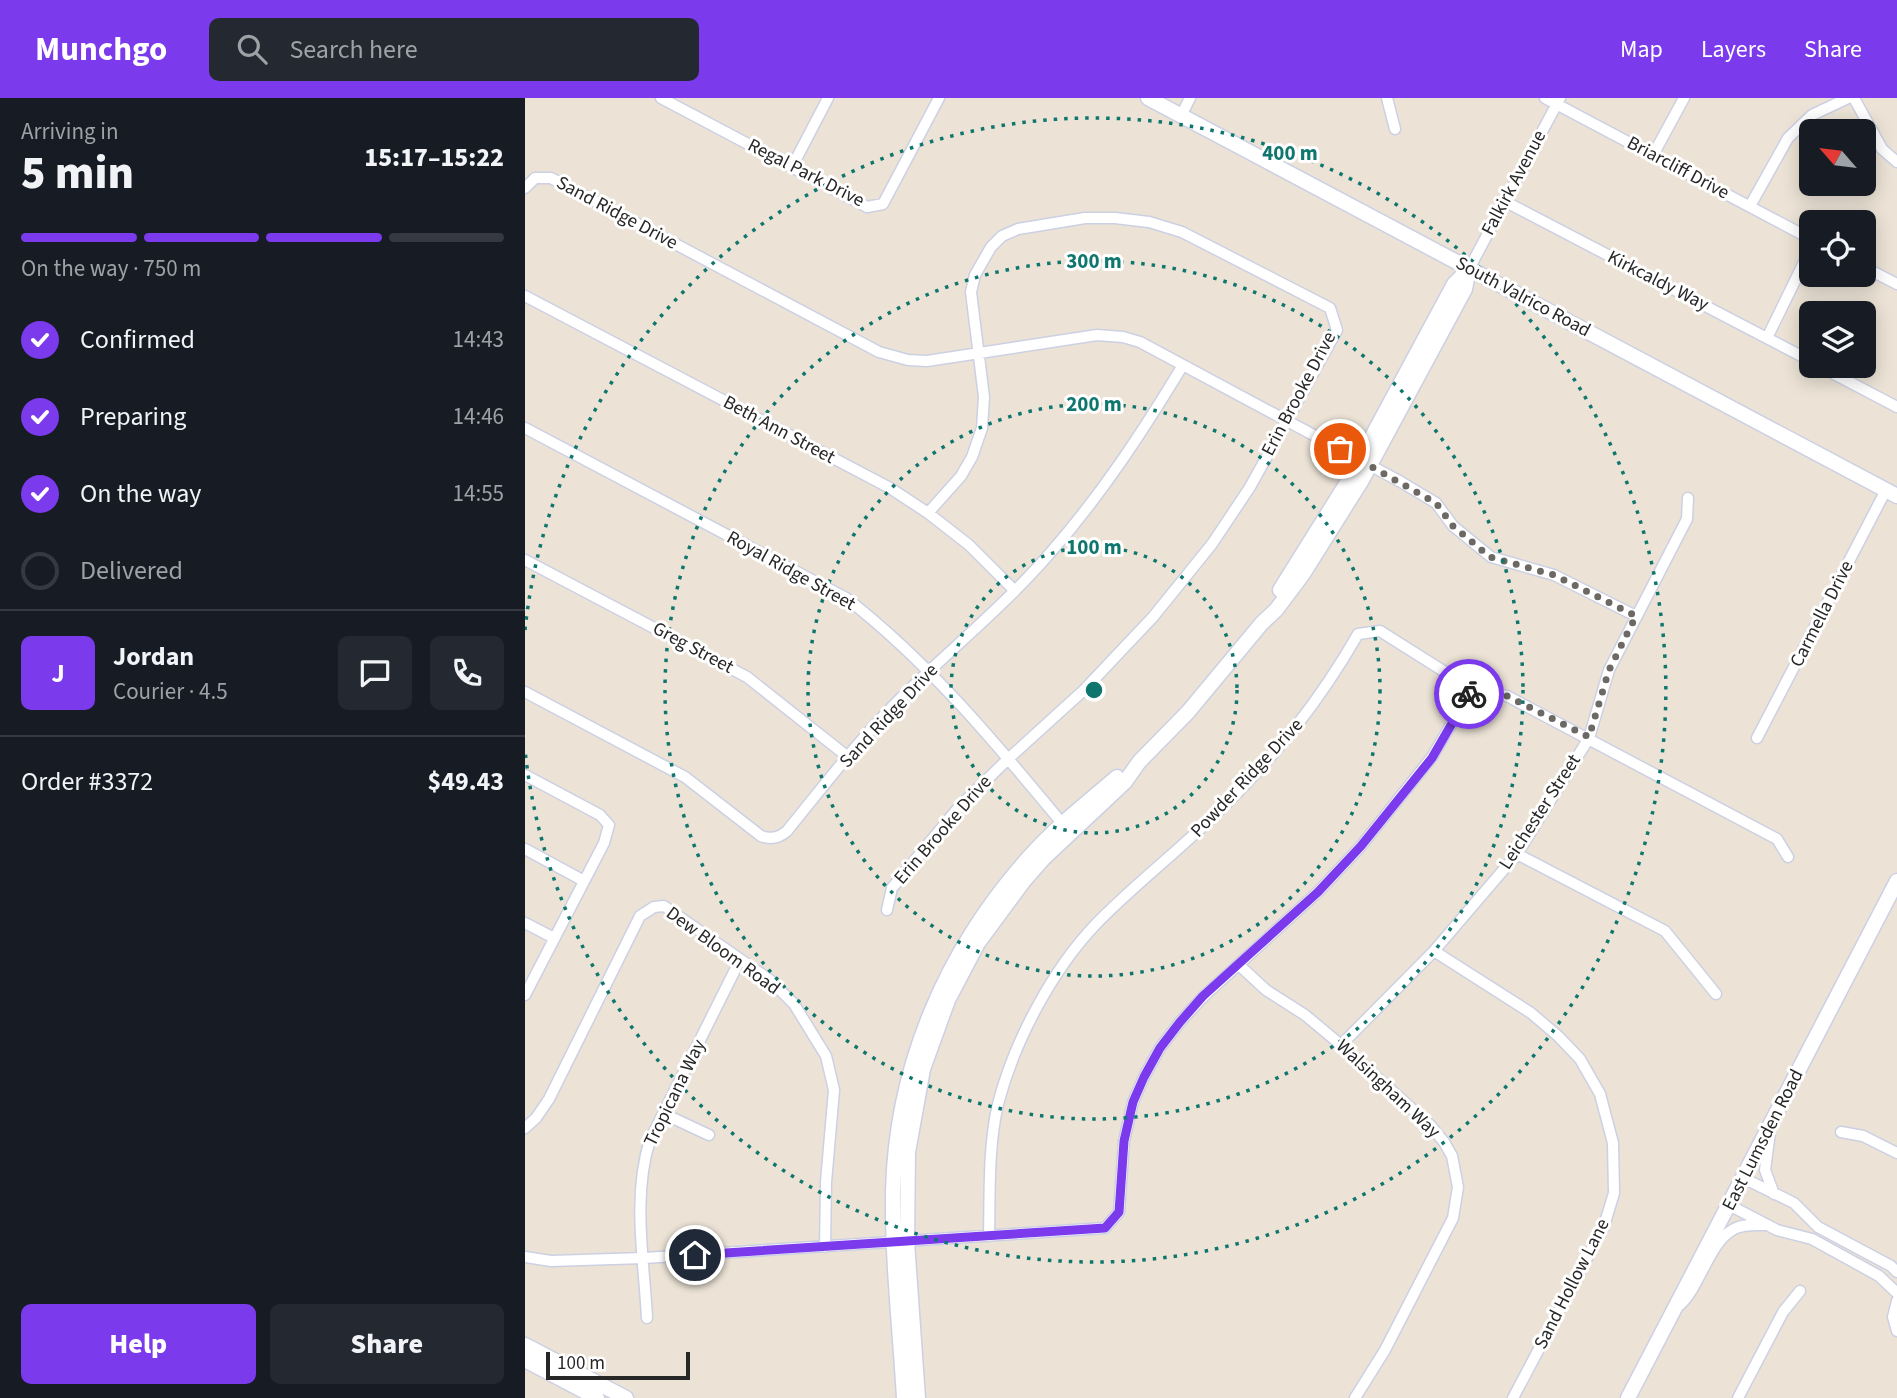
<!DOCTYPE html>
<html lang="en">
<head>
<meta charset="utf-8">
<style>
	:root { --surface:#171b24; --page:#242831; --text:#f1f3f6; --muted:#9ea1a6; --line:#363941; --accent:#7c3aed }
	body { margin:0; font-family:"Source Sans 3",sans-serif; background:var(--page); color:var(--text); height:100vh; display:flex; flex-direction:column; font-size:26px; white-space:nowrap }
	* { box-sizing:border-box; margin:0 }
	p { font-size:23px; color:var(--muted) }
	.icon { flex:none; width:38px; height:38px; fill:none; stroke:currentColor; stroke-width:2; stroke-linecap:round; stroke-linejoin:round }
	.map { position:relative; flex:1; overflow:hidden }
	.sheet { display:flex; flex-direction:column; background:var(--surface); width:525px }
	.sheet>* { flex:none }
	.needle { width:46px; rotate:298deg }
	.fabs { position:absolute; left:1274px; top:21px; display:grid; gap:14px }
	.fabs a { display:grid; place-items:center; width:77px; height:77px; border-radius:10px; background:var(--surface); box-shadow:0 4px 18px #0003; font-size:35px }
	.scale { position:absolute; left:21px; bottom:18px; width:144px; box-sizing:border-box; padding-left:7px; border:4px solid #272727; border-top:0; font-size:19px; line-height:24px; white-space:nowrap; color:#272727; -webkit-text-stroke:5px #fff; paint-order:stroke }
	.pin { position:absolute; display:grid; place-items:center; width:60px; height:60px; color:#fff; margin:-30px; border:4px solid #fff; border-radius:50%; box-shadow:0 2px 7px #0007 }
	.courier { position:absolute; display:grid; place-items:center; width:70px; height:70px; margin:-35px; border:5px solid #7c3aed; border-radius:50%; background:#fff; color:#222; box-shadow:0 2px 9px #0007 }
	.head em { font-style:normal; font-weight:800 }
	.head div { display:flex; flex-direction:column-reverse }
	.head { display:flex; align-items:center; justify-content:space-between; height:119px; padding:0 21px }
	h1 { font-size:46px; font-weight:800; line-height:52px }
	.bar { display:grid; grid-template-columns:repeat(4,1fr); gap:10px 7px; align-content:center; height:84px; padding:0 21px }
	.bar i { height:9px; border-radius:5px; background:var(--line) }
	.bar .active { background:var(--accent) }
	.bar p { grid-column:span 4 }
	.line { display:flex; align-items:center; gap:18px; padding:0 21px; border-top:2px solid var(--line) }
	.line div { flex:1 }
	.round { display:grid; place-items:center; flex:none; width:74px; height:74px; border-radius:10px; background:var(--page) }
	ol { padding:0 21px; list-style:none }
	li { display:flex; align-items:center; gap:21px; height:77px }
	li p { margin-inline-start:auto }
	li .icon { padding:7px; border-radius:50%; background:var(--accent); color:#fff; stroke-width:4 }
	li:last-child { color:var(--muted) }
	li i { width:38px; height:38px; border:4px solid var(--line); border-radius:50% }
	.cta { display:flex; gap:14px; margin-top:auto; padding:14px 21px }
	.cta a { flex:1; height:80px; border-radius:10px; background:var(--accent); color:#fff; font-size:28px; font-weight:800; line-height:80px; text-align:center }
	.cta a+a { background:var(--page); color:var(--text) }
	header { display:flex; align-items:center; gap:42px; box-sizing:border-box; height:98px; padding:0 35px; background:var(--accent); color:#fff }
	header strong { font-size:33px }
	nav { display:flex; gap:38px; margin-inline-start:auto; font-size:24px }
	.search { width:490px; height:63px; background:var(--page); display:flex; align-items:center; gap:18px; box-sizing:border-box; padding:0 24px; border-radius:10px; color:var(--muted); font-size:26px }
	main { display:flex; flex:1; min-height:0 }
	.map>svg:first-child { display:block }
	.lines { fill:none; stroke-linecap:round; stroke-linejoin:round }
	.street-casing { stroke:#ccd0e3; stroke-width:13 }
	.secondary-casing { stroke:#ccd0e3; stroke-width:17 }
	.street { stroke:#fff; stroke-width:10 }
	.secondary { stroke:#fff; stroke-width:14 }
	.done { stroke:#6c6964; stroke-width:7; stroke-dasharray:0 12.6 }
	.route { stroke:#7c3aed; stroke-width:9 }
	.ring { fill:none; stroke:#0f766e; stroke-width:3.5; stroke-dasharray:3.5 7 }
	.labels { text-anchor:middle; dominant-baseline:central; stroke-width:6; stroke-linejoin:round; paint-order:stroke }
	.street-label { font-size:19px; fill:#272727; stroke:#fff }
	.centre { fill:#0f766e; stroke:#fff; stroke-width:3.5 }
	.ring-label { font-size:21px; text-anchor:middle; font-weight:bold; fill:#0f766e; stroke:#fff; stroke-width:6; stroke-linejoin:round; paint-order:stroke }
</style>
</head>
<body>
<header>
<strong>Munchgo</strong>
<div class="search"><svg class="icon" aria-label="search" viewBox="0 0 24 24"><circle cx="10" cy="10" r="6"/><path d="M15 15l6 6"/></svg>Search here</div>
<nav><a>Map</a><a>Layers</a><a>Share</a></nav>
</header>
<main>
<section class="sheet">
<div class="head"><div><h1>5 min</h1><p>Arriving in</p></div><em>15:17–15:22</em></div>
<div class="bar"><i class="active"></i><i class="active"></i><i class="active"></i><i></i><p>On the way · 750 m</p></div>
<ol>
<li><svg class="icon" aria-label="check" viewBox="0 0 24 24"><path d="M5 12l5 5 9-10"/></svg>Confirmed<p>14:43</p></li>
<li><svg class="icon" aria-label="check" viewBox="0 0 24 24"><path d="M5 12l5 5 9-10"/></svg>Preparing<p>14:46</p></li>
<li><svg class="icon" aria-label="check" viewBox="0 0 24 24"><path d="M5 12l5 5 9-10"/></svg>On the way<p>14:55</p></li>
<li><i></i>Delivered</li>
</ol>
<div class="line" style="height:126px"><b class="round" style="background:var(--accent);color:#fff">J</b><div><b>Jordan</b><p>Courier · 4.5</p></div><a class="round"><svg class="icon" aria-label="chat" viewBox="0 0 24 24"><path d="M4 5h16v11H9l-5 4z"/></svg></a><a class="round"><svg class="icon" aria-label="phone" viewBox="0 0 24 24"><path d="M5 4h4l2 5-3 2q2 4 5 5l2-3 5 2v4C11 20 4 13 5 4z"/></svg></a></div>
<div class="line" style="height:91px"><div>Order #3372</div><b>$49.43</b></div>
<div class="cta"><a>Help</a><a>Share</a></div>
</section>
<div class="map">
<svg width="1372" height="1300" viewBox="0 0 1372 1300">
	<rect width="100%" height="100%" fill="#ece3d6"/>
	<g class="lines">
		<defs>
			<path id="street" d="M136,0l206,109 16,-3 56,-106
				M862,0l8,31
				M1020,0l266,141
				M1329,0l28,51 15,13
				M656,18l9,-18
				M1128,57l31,-57
				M267,69l36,-69
				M0,90l10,-10h16l328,174 29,8 19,1 170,-26 26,2 17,5 261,140 35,21 17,23 38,31 63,18 82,41
				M979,103l307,160
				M1225,108l38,-68 24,-23 36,-17
				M1339,169l33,17
				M944,171l91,-171
				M0,198l365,192 38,25 41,32 46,46
				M1242,240l44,-90
				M1294,268l78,41
				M0,330l321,170c84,65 153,149 220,230
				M0,462l222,117 101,80
				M0,594l160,85 76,59c10,4 18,2 26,-5 39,-48 77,-98 122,-141 48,-46 99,-88 142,-138 51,-58 92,-121 132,-187
				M1232,640l129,-248
				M0,677l75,40 9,10 -5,18 -79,152
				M0,751l59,32
				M992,756l148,77 51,63
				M362,812l5,-22 67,-81 49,-48 76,-69 69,-73 59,-73 38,-57 87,-157 -7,-22 -148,-76 -33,-10 -34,-4h-30l-67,11 -16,7 -11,11 -16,28 -4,17 13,105 -2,31 -10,29 -11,19 -33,37
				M0,825l29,15
				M909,853l97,62 27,23 22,23 20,35 13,49 1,50 -10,33 -91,172
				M714,867l27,25 39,25 36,30 89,80 14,17 8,14 6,31 -5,31 -68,132 -30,48
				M816,947l93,-94 83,-97 72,-116 20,-68 78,-151 1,-21
				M139,1016l45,21
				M0,1030l11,-10 13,-19 91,-183 14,-9 10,-1 106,74 24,24 32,52 8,34 -8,92 -1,65
				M1245,1034l-5,38 9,24
				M1316,1034l22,4 34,17
				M1218,1080l51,25 24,24 73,39 6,6
				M1204,1107l48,25 35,9 67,37 18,17
				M464,1138c1,-43 -1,-89 9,-132 16,-62 54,-134 98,-180 40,-41 85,-75 125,-115 56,-55 98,-107 137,-175l22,-3 92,58 35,7 270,143 11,18
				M0,1159l26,4 93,-3 461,-30 14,-16 5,-71 9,-39 11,-25 16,-29 20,-26 24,-26 114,-104 43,-46 71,-89 40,-68
				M1372,1203l-4,16 4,14
				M1155,1207c21,-20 29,-63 54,-76 9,-5 22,-4 32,-4
				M122,1220c-3,-58 -15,-122 3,-178l90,-180
				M1213,1300l45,-86 17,-21"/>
			<path id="secondary" d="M623,0l749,398
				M755,492l68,-109 106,-197 14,-14
				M0,1247l101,53
				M0,1262l72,38
				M379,1300c-4,-69 -12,-138 -11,-207 3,-126 54,-243 138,-336 26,-29 57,-53 86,-78
				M393,1300l-11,-156 1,-90 15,-83 25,-69 30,-57 45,-61 21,-24 81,-76 14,-20 49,-50 74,-89 14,-13 27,-36 59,-94 103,-191 4,-20
				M1103,1300l269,-517"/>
		</defs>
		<!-- street casing -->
		<use href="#street" class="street-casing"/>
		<!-- secondary casing -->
		<use href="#secondary" class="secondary-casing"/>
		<!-- street -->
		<use href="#street" class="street"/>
		<!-- secondary -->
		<use href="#secondary" class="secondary"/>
	</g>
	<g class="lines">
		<!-- done -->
		<path class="done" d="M815,351l96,54 17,23 37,31 64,18 82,41 -27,54 -20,67 -82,-41 -35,-7 -3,5"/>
		<!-- route -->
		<path class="route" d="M170,1157l410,-27 14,-16 5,-71 9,-39 11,-25 16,-29 20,-26 23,-26 115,-104 43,-46 71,-88 37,-64"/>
	</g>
	<!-- distance rings -->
	<g class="ring">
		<circle cx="569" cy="592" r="143"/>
		<circle cx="569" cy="592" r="286"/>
		<circle cx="569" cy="592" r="429"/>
		<path d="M0 532A572 572 0 1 1 0 652"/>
	</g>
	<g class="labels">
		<!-- street labels -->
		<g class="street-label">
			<text transform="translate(1153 70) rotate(28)">Briarcliff Drive</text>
			<text transform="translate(281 75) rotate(27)">Regal Park Drive</text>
			<text transform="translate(989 85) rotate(-62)">Falkirk Avenue</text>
			<text transform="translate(92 115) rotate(28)">Sand Ridge Drive</text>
			<text transform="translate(1133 183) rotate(27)">Kirkcaldy Way</text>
			<text transform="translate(998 199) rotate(28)">South Valrico Road</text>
			<text transform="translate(774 296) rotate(-62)">Erin Brooke Drive</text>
			<text transform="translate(254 332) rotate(28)">Beth Ann Street</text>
			<text transform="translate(266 473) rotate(29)">Royal Ridge Street</text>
			<text transform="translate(1297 516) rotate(-63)">Carmella Drive</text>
			<text transform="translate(168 550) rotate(28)">Greg Street</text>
			<text transform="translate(364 618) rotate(-47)">Sand Ridge Drive</text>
			<text transform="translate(722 680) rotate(-47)">Powder Ridge Drive</text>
			<text transform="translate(1015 714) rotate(-57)">Leichester Street</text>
			<text transform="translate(418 732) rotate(-49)">Erin Brooke Drive</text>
			<text transform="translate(198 853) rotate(36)">Dew Bloom Road</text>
			<text transform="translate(863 991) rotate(43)">Walsingham Way</text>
			<text transform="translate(150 995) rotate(-64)">Tropicana Way</text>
			<text transform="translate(1238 1042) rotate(-63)">East Lumsden Road</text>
			<text transform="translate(1047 1186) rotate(-63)">Sand Hollow Lane</text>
		</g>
	</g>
	<circle cx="569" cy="592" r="10" class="centre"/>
	<g class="ring-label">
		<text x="765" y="62">400 m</text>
		<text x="569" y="170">300 m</text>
		<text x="569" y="313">200 m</text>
		<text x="569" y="456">100 m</text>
	</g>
</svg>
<div class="fabs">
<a><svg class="needle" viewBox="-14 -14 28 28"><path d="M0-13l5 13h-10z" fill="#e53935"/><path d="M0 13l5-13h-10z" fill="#9ea1a6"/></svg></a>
<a><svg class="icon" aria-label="locate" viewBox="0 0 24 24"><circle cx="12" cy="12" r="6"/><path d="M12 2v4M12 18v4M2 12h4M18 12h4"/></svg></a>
<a><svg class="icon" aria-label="layers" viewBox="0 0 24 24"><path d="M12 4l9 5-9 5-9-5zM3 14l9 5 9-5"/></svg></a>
</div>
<div class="scale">100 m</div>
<div class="pin" style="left:815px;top:351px;background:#ea580c"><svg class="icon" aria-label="bag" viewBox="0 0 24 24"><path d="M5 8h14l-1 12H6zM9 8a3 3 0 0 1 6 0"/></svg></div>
<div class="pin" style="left:170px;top:1157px;background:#1f2937"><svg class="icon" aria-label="home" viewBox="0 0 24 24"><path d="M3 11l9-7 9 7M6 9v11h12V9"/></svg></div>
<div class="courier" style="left:944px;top:596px"><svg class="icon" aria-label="bike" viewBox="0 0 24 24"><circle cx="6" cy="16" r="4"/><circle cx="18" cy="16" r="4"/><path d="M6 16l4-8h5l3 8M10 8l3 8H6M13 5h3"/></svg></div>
</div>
</main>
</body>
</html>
